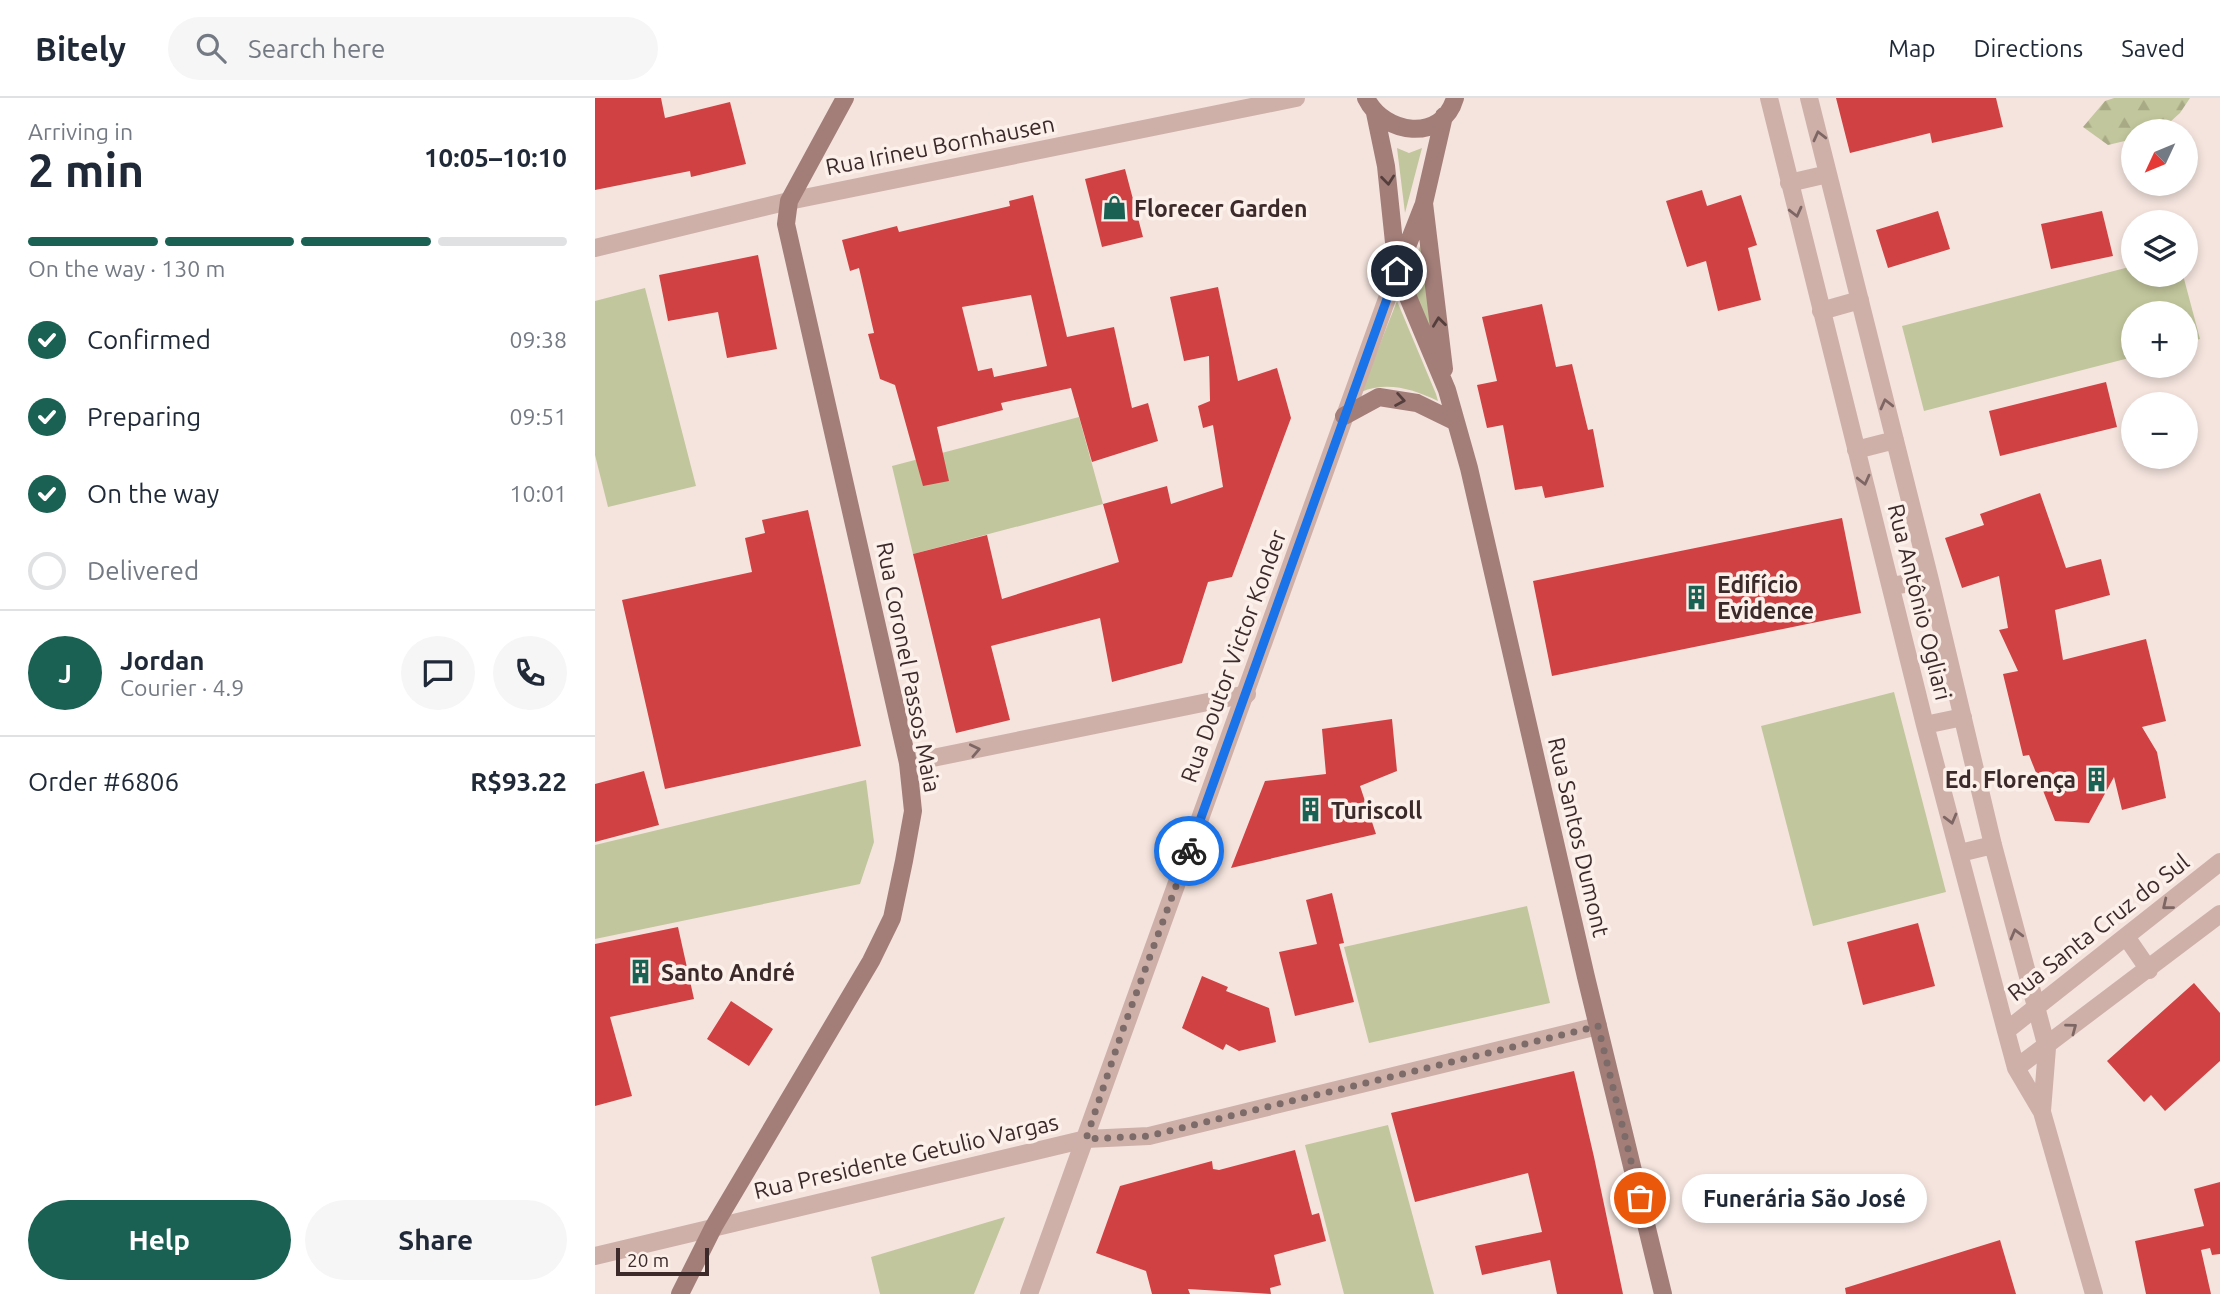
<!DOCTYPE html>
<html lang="en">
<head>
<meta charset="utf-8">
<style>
	:root { --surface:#fff; --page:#f6f6f7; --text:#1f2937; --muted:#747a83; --line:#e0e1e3; --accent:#1a6153 }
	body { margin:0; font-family:Ubuntu,sans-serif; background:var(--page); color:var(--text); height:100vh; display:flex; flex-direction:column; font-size:26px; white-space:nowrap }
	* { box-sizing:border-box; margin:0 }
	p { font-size:23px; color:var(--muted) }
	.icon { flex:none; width:38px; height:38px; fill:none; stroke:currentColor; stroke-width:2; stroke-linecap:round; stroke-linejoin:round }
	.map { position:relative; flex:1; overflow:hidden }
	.drawer { display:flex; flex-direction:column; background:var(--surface); width:595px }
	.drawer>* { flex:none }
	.needle { width:46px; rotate:226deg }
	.controls { position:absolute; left:1526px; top:21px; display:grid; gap:14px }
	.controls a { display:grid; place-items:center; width:77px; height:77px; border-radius:50%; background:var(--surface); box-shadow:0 4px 10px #0003; font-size:35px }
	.scale { position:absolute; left:21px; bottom:18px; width:93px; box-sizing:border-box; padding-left:7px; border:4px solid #3b2a29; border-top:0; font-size:19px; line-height:24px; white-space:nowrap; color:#3b2a29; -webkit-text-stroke:5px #fcf0eb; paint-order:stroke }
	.pin { position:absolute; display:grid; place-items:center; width:60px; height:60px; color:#fff; margin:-30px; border:4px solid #fff; border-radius:50%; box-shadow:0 2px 7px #0007 }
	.courier { position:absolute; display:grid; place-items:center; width:70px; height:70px; margin:-35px; border:5px solid #1a73e8; border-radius:50%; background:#fff; color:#222; box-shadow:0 2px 9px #0007 }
	.bubble { position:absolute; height:49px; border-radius:24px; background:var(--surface); box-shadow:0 4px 10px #0003; font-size:23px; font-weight:600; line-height:49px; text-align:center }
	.headline em { font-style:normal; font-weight:600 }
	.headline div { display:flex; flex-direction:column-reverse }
	.headline { display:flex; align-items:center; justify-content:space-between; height:119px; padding:0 28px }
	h1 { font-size:46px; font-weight:600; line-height:52px }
	.bar { display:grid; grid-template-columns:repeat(4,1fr); gap:10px 7px; align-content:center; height:84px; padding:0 28px }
	.bar i { height:9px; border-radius:5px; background:var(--line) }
	.bar .active { background:var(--accent) }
	.bar p { grid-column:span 4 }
	.line { display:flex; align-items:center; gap:18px; padding:0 28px; border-top:2px solid var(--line) }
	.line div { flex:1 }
	.round { display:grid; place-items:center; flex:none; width:74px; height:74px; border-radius:37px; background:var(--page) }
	ol { padding:0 28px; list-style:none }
	li { display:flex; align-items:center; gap:21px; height:77px }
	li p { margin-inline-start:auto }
	li .icon { padding:7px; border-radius:50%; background:var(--accent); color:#fff; stroke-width:4 }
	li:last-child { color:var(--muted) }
	li i { width:38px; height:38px; border:4px solid var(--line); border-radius:50% }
	.action { display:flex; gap:14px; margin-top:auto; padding:14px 28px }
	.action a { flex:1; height:80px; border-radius:42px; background:var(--accent); color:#fff; font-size:28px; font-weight:600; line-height:80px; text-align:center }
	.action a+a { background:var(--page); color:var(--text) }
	header { display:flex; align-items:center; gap:42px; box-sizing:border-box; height:98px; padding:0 35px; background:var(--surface); border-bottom:2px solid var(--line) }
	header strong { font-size:33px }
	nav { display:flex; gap:38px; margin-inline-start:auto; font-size:24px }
	.search { width:490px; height:63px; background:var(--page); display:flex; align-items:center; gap:18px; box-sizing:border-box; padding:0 24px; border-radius:38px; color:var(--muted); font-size:26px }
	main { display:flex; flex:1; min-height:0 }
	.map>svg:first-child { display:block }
	.grass { fill:#c2c69c }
	.forest { fill:url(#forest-firs) }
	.building { fill:#d04143; fill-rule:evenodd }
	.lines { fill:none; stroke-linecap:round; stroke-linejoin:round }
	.minor { stroke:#ceb0a9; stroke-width:18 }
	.tertiary { stroke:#ceb0a9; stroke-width:18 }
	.secondary { stroke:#a37e79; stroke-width:18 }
	.oneway { stroke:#7d6663 }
	.oneway2 { stroke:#553f3d }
	.done { stroke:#7c6b68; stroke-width:7; stroke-dasharray:0 12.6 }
	.route { stroke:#1a73e8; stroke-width:9 }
	.labels { text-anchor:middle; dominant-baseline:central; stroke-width:7; stroke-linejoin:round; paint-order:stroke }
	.street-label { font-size:23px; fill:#3b2a29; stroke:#fcf0eb }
	.poi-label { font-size:23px; font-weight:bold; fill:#3b2a29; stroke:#fcf0eb; text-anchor:start }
</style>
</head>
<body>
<header>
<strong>Bitely</strong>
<div class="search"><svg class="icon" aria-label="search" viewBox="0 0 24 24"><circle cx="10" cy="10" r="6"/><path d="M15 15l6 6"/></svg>Search here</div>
<nav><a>Map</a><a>Directions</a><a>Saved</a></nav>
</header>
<main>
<section class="drawer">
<div class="headline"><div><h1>2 min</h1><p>Arriving in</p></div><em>10:05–10:10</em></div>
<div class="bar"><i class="active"></i><i class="active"></i><i class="active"></i><i></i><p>On the way · 130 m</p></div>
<ol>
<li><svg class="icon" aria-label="check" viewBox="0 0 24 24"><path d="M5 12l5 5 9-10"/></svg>Confirmed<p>09:38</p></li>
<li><svg class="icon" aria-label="check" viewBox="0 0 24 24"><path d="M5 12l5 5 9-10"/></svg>Preparing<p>09:51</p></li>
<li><svg class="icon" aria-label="check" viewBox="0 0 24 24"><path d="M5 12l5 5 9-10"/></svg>On the way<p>10:01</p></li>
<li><i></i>Delivered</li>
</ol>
<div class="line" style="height:126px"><b class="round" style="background:var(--accent);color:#fff">J</b><div><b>Jordan</b><p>Courier · 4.9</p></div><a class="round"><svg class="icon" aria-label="chat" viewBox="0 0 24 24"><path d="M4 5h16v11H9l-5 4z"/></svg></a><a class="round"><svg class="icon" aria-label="phone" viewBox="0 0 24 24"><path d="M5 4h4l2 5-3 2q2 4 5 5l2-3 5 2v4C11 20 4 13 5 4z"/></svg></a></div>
<div class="line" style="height:91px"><div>Order #6806</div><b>R$93.22</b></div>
<div class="action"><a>Help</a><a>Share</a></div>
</section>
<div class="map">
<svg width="1625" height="1196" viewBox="0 0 1625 1196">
	<defs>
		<pattern id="forest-firs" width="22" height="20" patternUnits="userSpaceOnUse" patternTransform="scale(1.75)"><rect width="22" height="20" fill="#c2c69c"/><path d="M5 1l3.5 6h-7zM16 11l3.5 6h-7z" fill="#a8aa86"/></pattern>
	</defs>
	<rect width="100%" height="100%" fill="#f5e4de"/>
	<!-- grass -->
	<path class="grass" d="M802,50l12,5 13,-5 -17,65z
		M828,141l13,109 -29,-70z
		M1538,168v9h50l17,64 -14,4v-30h-53v44l-209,54 -22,-85z
		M50,190l51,198 -88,21 -13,-52v-154z
		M802,203l39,93 2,7c-25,-12 -51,-20 -77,-9z
		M484,319l24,87 -190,50 -21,-88z
		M1299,594l52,200 -133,34 -52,-200z
		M271,682l8,62 -14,42 -265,55v-94z
		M932,808l23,97 -181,40 -25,-96z
		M793,1027l46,169h-90l-39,-149z
		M410,1119l-31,77h-94l-9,-37z"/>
	<!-- forest -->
	<path class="forest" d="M1519,0h76l-10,15 -20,18h-27v8l-25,6 -25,-18 22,-26z"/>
	<!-- building -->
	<path class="building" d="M0,0h66l4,20 65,-16 16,62 -55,13 -1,-6 -95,19z
		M1241,0h160l7,29 -71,16 -2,-10 -80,20z
		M530,71l18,68 -41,10 -17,-68z
		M1107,92l5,16 34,-11 16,50 -9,3 13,52 -43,11 -12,-50 -19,6 -21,-66z
		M438,97l34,142 47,-10 18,81 16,-5 10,38 -66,21 -21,-74 -70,15 2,7 -66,17 12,54 -26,5 -28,-101 -15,-6 -12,-45 6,-1 -15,-65 -9,3 -8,-31 55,-14 2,6 111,-26 -1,-5zM436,197l16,71 -53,11 -2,-9 -14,3 -16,-64z
		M1343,113l12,38 -62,19 -12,-38z
		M1507,113l11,45 -62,13 -10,-45z
		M163,157l19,94 -50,9 -9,-46 -50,9 -9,-46z
		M623,189l20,94 39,-13 14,50 -59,159 -24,5 -26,81 -70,19 -12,-64 -109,28 19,74 -54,13 -43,-179 74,-19 15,64 117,-37 -16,-58 64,-18 4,18 52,-17 -10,-62 -10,3 -5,-22 12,-5 -1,-45 -25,5 -14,-64z
		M947,206l14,63 16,-3 16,66 5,-1 11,58 -59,11 -3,-12 -27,4 -12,-65 -16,3 -10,-43 20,-4 -15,-64z
		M1511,284l11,45 -117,29 -11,-45z
		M1445,395l26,75 35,-9 9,36 -55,15 8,50 83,-21 20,82 -24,6 15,25 9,46 -44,12 -8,-33 -25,46 -34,-2 -26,-66 -6,1 -20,-82 15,-3 -19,-41 9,-2 -9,-52 -37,12 -17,-50 39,-13 -4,-11z
		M213,412l53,236 -196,43 -43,-189 130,-28 -7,-34 20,-5 -3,-13z
		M1247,420l19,95 -309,63 -19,-95z
		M797,621l5,52 -37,15 16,48 -145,34 34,-87 61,-7 -4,-45z
		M49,673l15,54 -64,17v-58z
		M737,795l12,50 -5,1 15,58 -59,14 -16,-64 38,-8 -11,-44z
		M1323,825l17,63 -72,19 -16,-63z
		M83,829l16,72 -84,18 22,79 -37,10v-162z
		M607,878l26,11 -2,4 43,17 7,34 -37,9 -13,-7 -3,6 -41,-22z
		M1599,885l26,30v48l-55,50 -14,-16 -7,7 -37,-41z
		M136,903l42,28 -24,37 -42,-27z
		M979,973l20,86 29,137h-66l-7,-34 -68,15 -7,-29 67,-14 -14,-59 -113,29 -24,-89z
		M700,1052l17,65 7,-2 7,28 -52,14 7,30 -11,3 1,6 -83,-5 2,5h-38l-6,-23 -50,-18 24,-67 92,-25 1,8 6,1z
		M1625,1084v72l-8,1 -2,-7 -9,2 10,44h-65l-11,-53 69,-15 -10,-37z
		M1405,1142l16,54h-170l-1,-6z"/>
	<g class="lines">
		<!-- minor -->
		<path class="minor" d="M1174,0l156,627 81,306 10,37 26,44 52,182
			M1214,0l121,482 63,265 54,203 -5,63
			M1194,85l39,-9
			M1226,213l39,-11
			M1261,352l39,-10
			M1296,488l39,-6
			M1330,627l38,-8
			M313,665l339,-69
			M1365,755l33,-8
			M1532,840l22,32
			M1411,933l214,-169
			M1421,970l204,-154
			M0,1158l491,-117 63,-3 449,-110"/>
		<!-- tertiary -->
		<path class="tertiary" d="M0,150l194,-47 507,-103
			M434,1196l368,-1023"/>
		<!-- secondary -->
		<path class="secondary" d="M771,0c18,37 76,45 89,0
			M780,15l11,53 11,105 50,119 22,78 117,509 77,317
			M849,18l-20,87 20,166
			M804,169l24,-61
			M749,318l35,-19 38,6 39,19
			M85,1196l34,-68 157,-265 21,-43 12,-57 9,-50 -5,-48 -122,-539 3,-23 56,-103"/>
	</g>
	<!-- one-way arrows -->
	<defs><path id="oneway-chevron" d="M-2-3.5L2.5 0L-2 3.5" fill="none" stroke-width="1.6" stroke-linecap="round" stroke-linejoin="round" transform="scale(1.75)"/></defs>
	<g class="oneway">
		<use href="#oneway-chevron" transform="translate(1224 38) rotate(-104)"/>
		<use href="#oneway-chevron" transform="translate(1201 114) rotate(76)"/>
		<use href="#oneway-chevron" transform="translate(1291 306) rotate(-104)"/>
		<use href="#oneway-chevron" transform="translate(1269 382) rotate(76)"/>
		<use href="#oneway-chevron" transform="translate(380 652) rotate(-12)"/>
		<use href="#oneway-chevron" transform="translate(1356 721) rotate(75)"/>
		<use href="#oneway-chevron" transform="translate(1572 807) rotate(141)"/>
		<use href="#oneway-chevron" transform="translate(1421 836) rotate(-105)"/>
		<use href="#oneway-chevron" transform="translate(1477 930) rotate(-37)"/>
	</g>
	<g class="oneway2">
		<use href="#oneway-chevron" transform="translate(793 82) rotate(84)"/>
		<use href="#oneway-chevron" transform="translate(844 224) rotate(-97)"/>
		<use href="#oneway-chevron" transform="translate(805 302) rotate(10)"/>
	</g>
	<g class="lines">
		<!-- done -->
		<path class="done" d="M594,753l-67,181 -36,107 63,-3 449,-110 42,172"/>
		<!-- route -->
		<path class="route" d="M594,753l208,-580"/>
	</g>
	<!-- icons -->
	<defs>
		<symbol id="shop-bare" viewBox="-9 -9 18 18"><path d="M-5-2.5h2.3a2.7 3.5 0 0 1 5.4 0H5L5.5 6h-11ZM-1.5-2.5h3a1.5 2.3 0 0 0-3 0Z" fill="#1a6153" stroke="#fcf0eb" stroke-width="2.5" paint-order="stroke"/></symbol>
		<symbol id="building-bare" viewBox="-9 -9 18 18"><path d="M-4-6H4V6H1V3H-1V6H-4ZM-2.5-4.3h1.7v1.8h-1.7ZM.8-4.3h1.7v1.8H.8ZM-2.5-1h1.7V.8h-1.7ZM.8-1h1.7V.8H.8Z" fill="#1a6153" stroke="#fcf0eb" stroke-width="2.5" paint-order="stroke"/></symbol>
	</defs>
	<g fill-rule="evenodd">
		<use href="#shop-bare" x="502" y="92" width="35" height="35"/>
		<use href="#building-bare" x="1084" y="482" width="35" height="35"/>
		<use href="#building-bare" x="1484" y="664" width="35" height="35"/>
		<use href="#building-bare" x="698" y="694" width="35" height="35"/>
		<use href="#building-bare" x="28" y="856" width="35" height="35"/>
	</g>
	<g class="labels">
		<!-- street labels -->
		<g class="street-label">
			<text transform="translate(345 47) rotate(-11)">Rua Irineu Bornhausen</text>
			<text transform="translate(1325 504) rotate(76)">Rua Antônio Ogliari</text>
			<text transform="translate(638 558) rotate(-70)">Rua Doutor Victor Konder</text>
			<text transform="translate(314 569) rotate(79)">Rua Coronel Passos Maia</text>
			<text transform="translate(984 739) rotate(77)">Rua Santos Dumont</text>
			<text transform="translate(1503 829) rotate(-38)">Rua Santa Cruz do Sul</text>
			<text transform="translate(311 1058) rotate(-13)">Rua Presidente Getulio Vargas</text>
		</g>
		<!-- poi labels -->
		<g class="poi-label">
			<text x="539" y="110">Florecer Garden</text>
			<text x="1122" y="486">Edifício<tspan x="1122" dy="26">Evidence</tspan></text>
			<text x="1481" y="681" text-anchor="end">Ed. Florença</text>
			<text x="736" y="712">Turiscoll</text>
			<text x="66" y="874">Santo André</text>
		</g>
	</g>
</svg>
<div class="controls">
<a><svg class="needle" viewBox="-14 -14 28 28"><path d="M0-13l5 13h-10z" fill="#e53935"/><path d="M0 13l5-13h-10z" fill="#747a83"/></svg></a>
<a><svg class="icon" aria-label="layers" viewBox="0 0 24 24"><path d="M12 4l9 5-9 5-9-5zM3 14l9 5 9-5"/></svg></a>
<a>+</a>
<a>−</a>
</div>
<div class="scale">20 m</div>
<div class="pin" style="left:1045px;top:1100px;background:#ea580c"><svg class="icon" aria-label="bag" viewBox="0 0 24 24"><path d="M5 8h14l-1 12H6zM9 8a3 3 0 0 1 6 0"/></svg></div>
<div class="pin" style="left:802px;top:173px;background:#1f2937"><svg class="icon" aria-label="home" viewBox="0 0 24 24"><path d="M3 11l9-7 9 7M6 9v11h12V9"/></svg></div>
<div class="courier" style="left:594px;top:753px"><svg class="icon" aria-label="bike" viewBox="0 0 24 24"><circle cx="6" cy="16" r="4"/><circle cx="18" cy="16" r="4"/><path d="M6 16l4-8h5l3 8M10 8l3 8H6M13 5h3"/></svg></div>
<div class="bubble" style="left:1087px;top:1076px;width:245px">Funerária São José</div>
</div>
</main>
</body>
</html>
